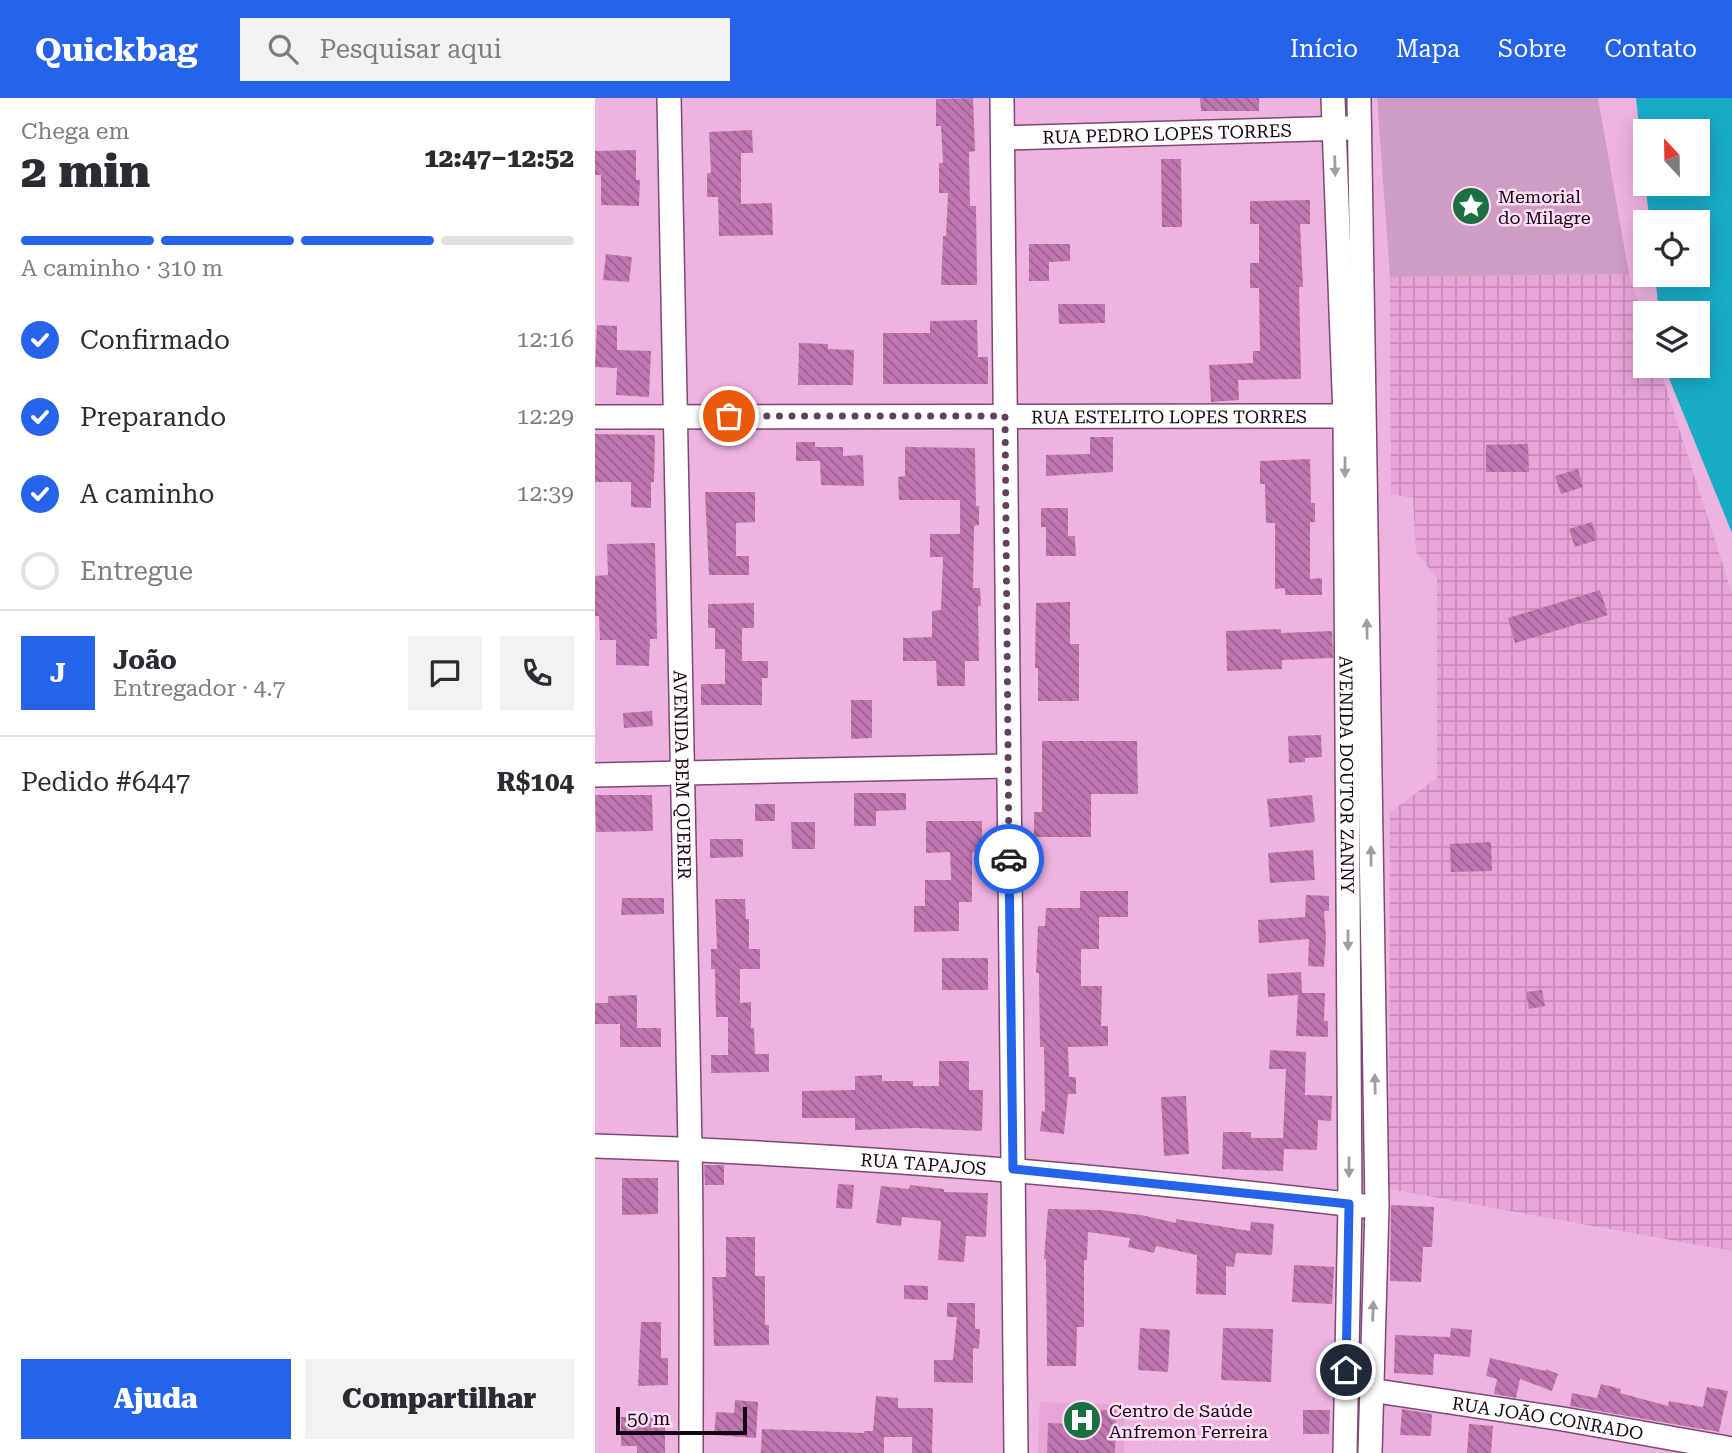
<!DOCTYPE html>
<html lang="pt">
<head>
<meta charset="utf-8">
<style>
	:root { --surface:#fff; --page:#f2f2f3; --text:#2b2b33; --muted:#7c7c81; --line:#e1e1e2; --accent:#2563eb }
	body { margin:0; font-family:"Roboto Serif",serif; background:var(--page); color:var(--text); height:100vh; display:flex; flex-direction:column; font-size:26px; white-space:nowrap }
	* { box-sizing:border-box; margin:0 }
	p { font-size:23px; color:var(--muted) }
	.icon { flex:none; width:38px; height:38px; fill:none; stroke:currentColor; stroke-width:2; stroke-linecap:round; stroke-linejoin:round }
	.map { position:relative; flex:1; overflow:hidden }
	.side { display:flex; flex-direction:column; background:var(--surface); width:595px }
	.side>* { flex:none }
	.needle { width:46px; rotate:338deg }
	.controls { position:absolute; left:1038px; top:21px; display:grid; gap:14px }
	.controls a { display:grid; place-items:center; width:77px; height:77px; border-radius:0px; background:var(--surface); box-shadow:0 4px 18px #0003; font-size:35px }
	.scale { position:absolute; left:21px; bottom:18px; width:131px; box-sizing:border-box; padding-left:7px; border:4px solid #170414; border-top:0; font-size:19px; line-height:24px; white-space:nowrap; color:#170414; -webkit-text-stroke:5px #fedff6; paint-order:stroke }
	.pin { position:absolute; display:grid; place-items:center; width:60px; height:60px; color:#fff; margin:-30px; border:4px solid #fff; border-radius:50%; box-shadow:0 2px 7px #0007 }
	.courier { position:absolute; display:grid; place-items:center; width:70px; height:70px; margin:-35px; border:5px solid #2563eb; border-radius:50%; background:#fff; color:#222; box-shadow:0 2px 9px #0007 }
	.head em { font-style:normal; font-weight:800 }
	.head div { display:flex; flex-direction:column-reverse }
	.head { display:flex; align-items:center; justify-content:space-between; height:119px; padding:0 21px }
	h1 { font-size:46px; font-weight:800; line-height:52px }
	.bar { display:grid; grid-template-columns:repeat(4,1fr); gap:10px 7px; align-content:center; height:84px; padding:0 21px }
	.bar i { height:9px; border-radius:5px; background:var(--line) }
	.bar .on { background:var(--accent) }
	.bar p { grid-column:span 4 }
	.line { display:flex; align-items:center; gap:18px; padding:0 21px; border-top:2px solid var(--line) }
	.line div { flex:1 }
	.round { display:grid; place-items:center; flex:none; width:74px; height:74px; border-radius:0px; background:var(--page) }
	ol { padding:0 21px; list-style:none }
	li { display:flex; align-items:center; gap:21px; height:77px }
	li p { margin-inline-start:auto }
	li .icon { padding:7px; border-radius:50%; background:var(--accent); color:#fff; stroke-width:4 }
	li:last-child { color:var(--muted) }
	li i { width:38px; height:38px; border:4px solid var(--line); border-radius:50% }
	.cta { display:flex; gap:14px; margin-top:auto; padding:14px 21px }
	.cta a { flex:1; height:80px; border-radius:0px; background:var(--accent); color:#fff; font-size:28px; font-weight:800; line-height:80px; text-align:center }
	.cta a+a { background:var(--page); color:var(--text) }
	header { display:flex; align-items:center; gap:42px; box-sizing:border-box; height:98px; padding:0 35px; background:var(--accent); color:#fff }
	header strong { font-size:33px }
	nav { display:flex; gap:38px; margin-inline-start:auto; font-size:24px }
	.search { width:490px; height:63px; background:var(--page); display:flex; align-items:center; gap:18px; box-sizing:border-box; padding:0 24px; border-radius:0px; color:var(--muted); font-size:26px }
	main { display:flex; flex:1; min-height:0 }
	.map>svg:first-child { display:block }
	.built { fill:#e6a4d7 }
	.industrial { fill:url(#industrial-grid) }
	.park { fill:#cf9cc3 }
	.water { fill:#19acc7 }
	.building { fill:url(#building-back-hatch) }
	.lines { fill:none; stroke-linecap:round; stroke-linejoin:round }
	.minor-casing { stroke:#7d4872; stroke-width:26 }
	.minor { stroke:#fff; stroke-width:23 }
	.oneway { fill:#a29ba1 }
	.done { stroke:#63415c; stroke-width:7; stroke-dasharray:0 12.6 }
	.route { stroke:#2563eb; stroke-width:9 }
	.labels { text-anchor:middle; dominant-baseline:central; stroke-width:5; stroke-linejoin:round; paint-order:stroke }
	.street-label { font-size:18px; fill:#170414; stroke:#fedff6 }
	.poi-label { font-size:18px; fill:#170414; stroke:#fedff6; text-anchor:start }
</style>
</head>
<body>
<header>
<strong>Quickbag</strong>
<div class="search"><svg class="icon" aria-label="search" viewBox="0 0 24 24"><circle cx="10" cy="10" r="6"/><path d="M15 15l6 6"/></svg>Pesquisar aqui</div>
<nav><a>Início</a><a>Mapa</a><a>Sobre</a><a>Contato</a></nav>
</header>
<main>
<section class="side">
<div class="head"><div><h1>2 min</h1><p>Chega em</p></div><em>12:47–12:52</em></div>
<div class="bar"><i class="on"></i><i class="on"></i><i class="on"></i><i></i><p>A caminho · 310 m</p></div>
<ol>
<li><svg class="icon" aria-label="check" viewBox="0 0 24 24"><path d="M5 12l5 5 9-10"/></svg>Confirmado<p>12:16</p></li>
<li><svg class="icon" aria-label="check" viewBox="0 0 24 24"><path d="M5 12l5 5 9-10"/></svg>Preparando<p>12:29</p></li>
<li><svg class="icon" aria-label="check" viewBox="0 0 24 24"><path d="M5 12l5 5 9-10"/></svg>A caminho<p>12:39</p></li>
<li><i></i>Entregue</li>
</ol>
<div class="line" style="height:126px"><b class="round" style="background:var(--accent);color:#fff">J</b><div><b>João</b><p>Entregador · 4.7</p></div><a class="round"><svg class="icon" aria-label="chat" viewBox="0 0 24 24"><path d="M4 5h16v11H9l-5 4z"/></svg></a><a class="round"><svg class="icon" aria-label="phone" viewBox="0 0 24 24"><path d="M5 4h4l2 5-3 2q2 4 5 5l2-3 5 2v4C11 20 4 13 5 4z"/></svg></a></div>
<div class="line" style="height:91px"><div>Pedido #6447</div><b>R$104</b></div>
<div class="cta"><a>Ajuda</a><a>Compartilhar</a></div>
</section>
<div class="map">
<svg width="1137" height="1355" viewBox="0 0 1137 1355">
	<defs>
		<pattern id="industrial-grid" width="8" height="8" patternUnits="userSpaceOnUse" patternTransform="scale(1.75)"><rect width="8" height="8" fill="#e6a4d7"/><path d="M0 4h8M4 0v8" fill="none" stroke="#c58cb8"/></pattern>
		<pattern id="building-back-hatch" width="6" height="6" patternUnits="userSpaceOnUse" patternTransform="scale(1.75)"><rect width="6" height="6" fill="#bf77b0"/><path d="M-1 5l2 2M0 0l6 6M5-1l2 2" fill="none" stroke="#9a5f8e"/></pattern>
	</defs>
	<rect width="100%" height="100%" fill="#efb3e1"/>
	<!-- built -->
	<path class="built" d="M445,1304l85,3 -1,48h-86z"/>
	<!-- industrial -->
	<path class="industrial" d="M1034,176l16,49v43h14l73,227v658l-343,-62 1,-377 47,-34v-200l-21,-26 -3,-55 -22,-2 -1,-218z"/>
	<!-- park -->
	<path class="park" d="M782,0h221l31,176 -239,3z"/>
	<!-- water -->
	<path class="water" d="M1041,0h96v435l-66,-162 -1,-5h32v-53h-38l-4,-38h42v-53h-47l-5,-38h52v-53h-52v48z"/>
	<!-- building -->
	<path class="building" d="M378,0l2,53 -6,1 1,54h6l1,79h-36l2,-49h3l2,-43h-9v-30h4l-2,-37h-5v-27z
		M605,0h59v13h-58z
		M157,32l1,23h-12v51l31,-1 1,32 -54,1 -1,-39h-11v-24h4l-2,-41z
		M41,52v30h4l-1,26 -38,-1v-30h-6v-24z
		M566,61h20l1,68h-20z
		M715,102v24h-10l3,63h-4l2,92 -63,1 1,20 -28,2 -2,-37 44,-2v-12h7l-1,-63h-9v-25h9v-39h-9v-23z
		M434,146h41v17l-21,1v19h-20z
		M11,156l26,3 -3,25 -26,-2z
		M463,206h47v19l-46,1z
		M382,222l1,37h10v27h-105v-51h47v-12z
		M2,227l20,1v24l34,1 -2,46 -33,-2 1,-27 -22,-1z
		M204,245l29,1v5l26,1 -1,35h-55z
		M0,336l60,1 -1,47h-3v26l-20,-1v-25h-36z
		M495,339h23v35l-67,4v-21l44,-1z
		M201,344h19v5h28v9l20,-1 1,31 -43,-1 -1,-24h-24z
		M933,346l1,28h-43v-27z
		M310,349l70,1 1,58h3v19l-5,1 -1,62h7l1,18h-3l1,55h-14v25h-28l-1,-25h-33v-23l29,-1v-26l9,-1 2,-53h-13v-23h30v-34h-61l-1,-23 7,-1z
		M715,361l1,44h4v19h-5v57l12,-1v17h-37v-7l-10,1v-66h-9l-1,-39h-5v-23z
		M983,371l5,18 -22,7 -6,-18z
		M110,394h50v30l-19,1v33h13v19h-40z
		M446,410h27v28h7l1,20h-30v-29h-5z
		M997,424l5,18 -22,7 -6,-18z
		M60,445l2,96h-7l-1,27 -33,-1v-25h-16l-1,-24h-4v-40l13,-1 -1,-31z
		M1005,492l8,25 -93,28 -7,-25z
		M475,504v42h9v57h-41v-33h-3l1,-65z
		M159,505v25h-12v33h26v17h-6v27h-61v-21h24v-35h-10v-21h-7v-24z
		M686,531v4l51,-2 1,27 -51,2v9l-55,2 -1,-40z
		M256,602h21v38l-21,1z
		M57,613l1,15 -29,2 -1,-15z
		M726,637l1,22 -17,1v4l-16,1 -1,-27z
		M447,643h95l1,53h-47v43h-57v-25h8z
		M259,695h52v17l-30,1v15h-22z
		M0,697h57l1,36 -57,1z
		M717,697l3,27 -45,5 -3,-28z
		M160,706h20v17h-20z
		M331,723h56v31h-10v50h-13v29l-45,1v-26h11v-26h26l-1,-28 -24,1z
		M196,724h24v27h-23z
		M115,741h33v18l-33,1z
		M896,744l1,29 -41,1 -1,-28z
		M718,752l2,30 -45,3 -2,-30z
		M485,793h48v26h-29v32h-18v37h21l-1,40h7v20l-40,1 1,30h7v17h-8l-4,40 -24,-3 2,-20 3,1 -1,-65h-4l-1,-74h-3l2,-47h7l1,-18h34z
		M711,797l23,1v15h-5l2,27 -2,29 -16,-1 1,-27 -50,4 -1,-23 47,-3z
		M27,800h42v16l-43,1z
		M120,801h30l1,20h3v30h11v20h-20v34l11,-1v26h3l1,26h14v18l-58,1v-18h17v-38h-12l-1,-48h-4v-20h6z
		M347,860h46v32h-46z
		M706,874l1,21h23l-1,28h4v16l-32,-1 2,-41 -30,2 -1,-23z
		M947,892l3,16 -16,3 -3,-17z
		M42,897v33h24v19h-41v-23h-25v-21h13v-7z
		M675,952l36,2 -1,43 27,1 -1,25 -13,-1 -1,30 -33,-1 -1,22 -61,-2 1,-37h28v6h32l3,-69h-17z
		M344,963h30v29h14l-1,41 -67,-3 -60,2v-12h-53v-27l53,-1v-14l27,-1v6h31v5h26z
		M591,998l3,58 -25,2 -3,-59z
		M109,1067h20v20h-19z
		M27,1080h36v36l-36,1z
		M243,1086l16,1 -2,24 -16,-1z
		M315,1087l34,4v3l44,1 -2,44 -20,-1 -2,26 -26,-2 3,-39 -39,-4 -1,9 -25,-3 5,-37 28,3z
		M796,1107l43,2 -2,40h-9l-2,35 -31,-1z
		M453,1111l53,1 40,5 35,8v-4l74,12 1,-9 23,2 -2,31 -36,-2 -2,14 -8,-1v29l-30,-1 1,-39 -41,-9 -2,7 -26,-6 2,-9 -42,-6 -1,28h-3v67h-7l-1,39h-29l-1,-107h-2z
		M131,1139h29v39h10v49h4v20l-55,1 -2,-69h14z
		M699,1167l40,2 -2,37 -40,-2z
		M309,1187l24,1v14l-24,-1z
		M352,1205h28v26h5l-1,20 -6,-1v35l-39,-1v-22h19l4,-43h-10z
		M46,1224h20v36h7v27l-30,1z
		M545,1230l30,2 -2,42 -30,-2z
		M628,1230l50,1 -2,53 -50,-2z
		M856,1230l21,2 -2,27 -36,-3 -1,21 -39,-2 1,-38 55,2z
		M895,1260l55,13 1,-2 12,5 -6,17 -32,-12 -4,19 -22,-4 3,-15 -11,-3z
		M1006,1286l20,5 -1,4 48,13 1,-5 34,6 4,-20 21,4 -9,41 -149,-26 2,-13 25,5z
		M281,1298l22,2v10h35l-1,45h-20v-16h-28v16h-123l1,-24 102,4v-2h9z
		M140,1302l23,2 -2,36 -42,-3 2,-23 18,1z
		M807,1311l30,5 -1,22 -31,-1z
		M506,1312h15l-1,43h-68l1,-30 24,1v4h28z
		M708,1312h27l-1,24h-26z
		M26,1319h44v36h-28v-7h-16z
		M874,1326l24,2 -2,27h-24z"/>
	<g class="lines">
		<defs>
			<g id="minor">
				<path id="s1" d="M74,0c5,350 16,699 21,1049 2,102 1,204 1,306"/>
				<path d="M407,0l14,1355"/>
				<path id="s2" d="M738,0l12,318 5,788 -5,249"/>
				<path d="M764,0l18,1109 -7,246"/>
				<path id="s3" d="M408,40l346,-10"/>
				<path id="s4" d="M0,319l763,-1"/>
				<path d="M0,677l413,-9"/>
				<path id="s5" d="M0,1048c257,8 513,30 768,60"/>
				<path id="s6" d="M775,1292l193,29 164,29"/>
			</g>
		</defs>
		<!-- minor casing -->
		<use href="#minor" class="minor-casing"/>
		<!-- minor -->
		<use href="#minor" class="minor"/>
	</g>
	<!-- one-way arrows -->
	<defs><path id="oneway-solid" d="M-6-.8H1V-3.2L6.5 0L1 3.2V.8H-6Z" transform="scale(1.75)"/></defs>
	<g class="oneway">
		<use href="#oneway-solid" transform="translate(740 68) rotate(88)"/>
		<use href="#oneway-solid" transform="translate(750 369) rotate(90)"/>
		<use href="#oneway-solid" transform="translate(772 531) rotate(-91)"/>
		<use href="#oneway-solid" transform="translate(776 758) rotate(-91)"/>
		<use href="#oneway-solid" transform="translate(753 842) rotate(90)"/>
		<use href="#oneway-solid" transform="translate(780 986) rotate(-91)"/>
		<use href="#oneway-solid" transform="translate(754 1069) rotate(90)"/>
		<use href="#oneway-solid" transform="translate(778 1213) rotate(-88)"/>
	</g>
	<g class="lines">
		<!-- done -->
		<path class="done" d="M134,318h276l4,443"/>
		<!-- route -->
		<path class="route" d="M414,761l4,310 336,35 -3,166"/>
	</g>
	<!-- icons -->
	<defs>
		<symbol id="sight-disc" viewBox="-11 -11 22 22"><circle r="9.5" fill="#1b7042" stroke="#fedff6"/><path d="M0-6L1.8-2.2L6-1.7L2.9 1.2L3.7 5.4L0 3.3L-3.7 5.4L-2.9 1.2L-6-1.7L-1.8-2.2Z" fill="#fff"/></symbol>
		<symbol id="hospital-disc" viewBox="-11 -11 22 22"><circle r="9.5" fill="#1b7042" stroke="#fedff6"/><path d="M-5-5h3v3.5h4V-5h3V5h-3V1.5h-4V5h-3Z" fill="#fff"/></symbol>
	</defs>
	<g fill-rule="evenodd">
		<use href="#sight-disc" x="854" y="86" width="44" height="44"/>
		<use href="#hospital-disc" x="465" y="1300" width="44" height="44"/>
	</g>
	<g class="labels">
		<!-- street labels -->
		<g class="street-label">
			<text stroke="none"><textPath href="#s3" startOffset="164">RUA PEDRO LOPES TORRES</textPath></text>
			<text stroke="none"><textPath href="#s4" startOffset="574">RUA ESTELITO LOPES TORRES</textPath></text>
			<text stroke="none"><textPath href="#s1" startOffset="677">AVENIDA BEM QUERER</textPath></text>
			<text stroke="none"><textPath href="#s2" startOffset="677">AVENIDA DOUTOR ZANNY</textPath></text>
			<text stroke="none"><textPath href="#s5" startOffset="329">RUA TAPAJOS</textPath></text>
			<text stroke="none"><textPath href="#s6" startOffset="180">RUA JOÃO CONRADO</textPath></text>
		</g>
		<!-- poi labels -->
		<g class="poi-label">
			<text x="903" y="98">Memorial<tspan x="903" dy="21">do Milagre</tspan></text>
			<text x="514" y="1312">Centro de Saúde<tspan x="514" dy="21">Anfremon Ferreira</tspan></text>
		</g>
	</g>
</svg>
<div class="controls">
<a><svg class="needle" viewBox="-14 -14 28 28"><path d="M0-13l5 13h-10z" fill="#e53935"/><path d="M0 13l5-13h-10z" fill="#7c7c81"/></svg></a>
<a><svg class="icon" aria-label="locate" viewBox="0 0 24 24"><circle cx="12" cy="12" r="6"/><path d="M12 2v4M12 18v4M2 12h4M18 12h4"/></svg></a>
<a><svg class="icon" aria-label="layers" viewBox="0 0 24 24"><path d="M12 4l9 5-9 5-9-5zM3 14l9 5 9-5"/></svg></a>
</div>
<div class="scale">50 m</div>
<div class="pin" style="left:134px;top:318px;background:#ea580c"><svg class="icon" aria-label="bag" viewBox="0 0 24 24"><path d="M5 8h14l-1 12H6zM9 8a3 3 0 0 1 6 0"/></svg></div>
<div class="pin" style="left:751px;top:1272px;background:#1f2937"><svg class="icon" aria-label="home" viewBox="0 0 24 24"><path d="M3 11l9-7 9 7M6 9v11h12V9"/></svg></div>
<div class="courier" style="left:414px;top:761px"><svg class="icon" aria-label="car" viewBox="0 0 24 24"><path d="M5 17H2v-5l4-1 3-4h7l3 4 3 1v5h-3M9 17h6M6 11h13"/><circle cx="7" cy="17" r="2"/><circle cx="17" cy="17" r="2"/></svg></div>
</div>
</main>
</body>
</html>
